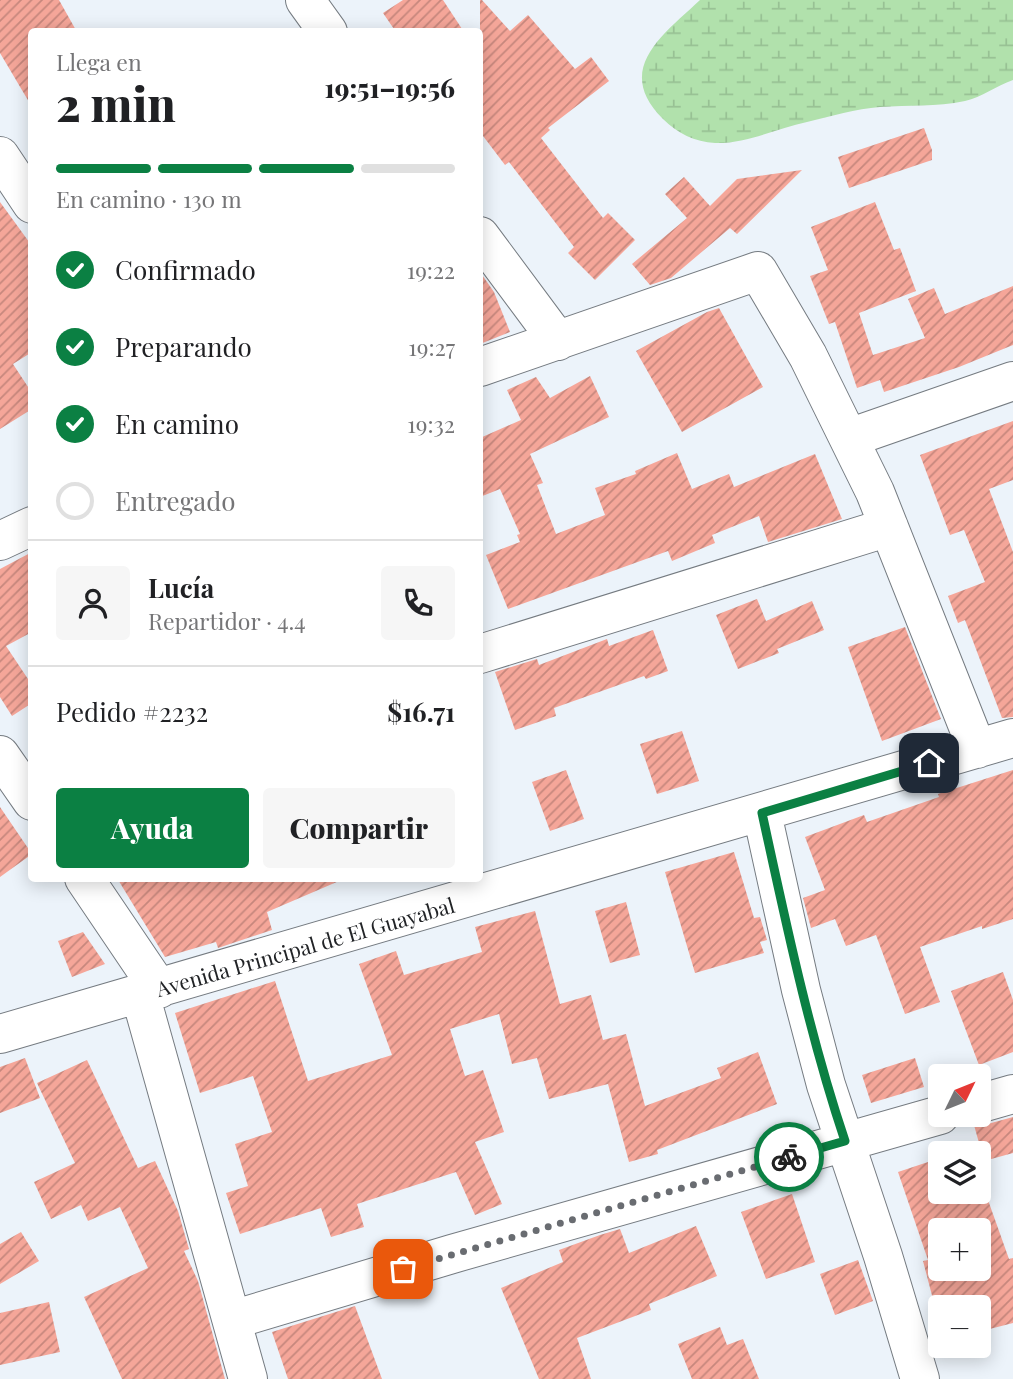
<!DOCTYPE html>
<html lang="es">
<head>
<meta charset="utf-8">
<style>
	:root { --surface:#fff; --page:#f6f6f6; --text:#202124; --muted:#757577; --line:#e0e0e0; --accent:#0b8043 }
	body { margin:0; font-family:"Playfair Display",serif; background:var(--page); color:var(--text); height:100vh; display:flex; flex-direction:column; font-size:26px; white-space:nowrap }
	* { box-sizing:border-box; margin:0 }
	p { font-size:23px; color:var(--muted) }
	.icon { flex:none; width:38px; height:38px; fill:none; stroke:currentColor; stroke-width:2; stroke-linecap:round; stroke-linejoin:round }
	.map { position:relative; flex:1; overflow:hidden }
	.drawer { position:absolute; left:28px; top:28px; width:455px; height:854px; display:flex; flex-direction:column; background:var(--surface); border-radius:7px; box-shadow:0 4px 18px #0003 }
	.drawer>* { flex:none }
	.needle { width:46px; rotate:47deg }
	.buttons { position:absolute; left:928px; top:1064px; display:grid; gap:14px }
	.buttons a { display:grid; place-items:center; width:63px; height:63px; border-radius:7px; background:var(--surface); box-shadow:0 4px 18px #0003; font-size:35px }
	.pin { position:absolute; display:grid; place-items:center; width:60px; height:60px; color:#fff; margin:-30px; border-radius:14px; box-shadow:0 4px 10px #0006 }
	.courier { position:absolute; display:grid; place-items:center; width:70px; height:70px; margin:-35px; border:5px solid #0b8043; border-radius:50%; background:#fff; color:#222; box-shadow:0 2px 9px #0007 }
	.overview em { font-style:normal; font-weight:800 }
	.overview div { display:flex; flex-direction:column-reverse }
	.overview { display:flex; align-items:center; justify-content:space-between; height:119px; padding:0 28px }
	h1 { font-size:46px; font-weight:800; line-height:52px }
	.bar { display:grid; grid-template-columns:repeat(4,1fr); gap:10px 7px; align-content:center; height:84px; padding:0 28px }
	.bar i { height:9px; border-radius:5px; background:var(--line) }
	.bar .active { background:var(--accent) }
	.bar p { grid-column:span 4 }
	.line { display:flex; align-items:center; gap:18px; padding:0 28px; border-top:2px solid var(--line) }
	.line div { flex:1 }
	.round { display:grid; place-items:center; flex:none; width:74px; height:74px; border-radius:7px; background:var(--page) }
	ol { padding:0 28px; list-style:none }
	li { display:flex; align-items:center; gap:21px; height:77px }
	li p { margin-inline-start:auto }
	li .icon { padding:7px; border-radius:50%; background:var(--accent); color:#fff; stroke-width:4 }
	li:last-child { color:var(--muted) }
	li i { width:38px; height:38px; border:4px solid var(--line); border-radius:50% }
	.action { display:flex; gap:14px; margin-top:auto; padding:14px 28px }
	.action a { flex:1; height:80px; border-radius:7px; background:var(--accent); color:#fff; font-size:28px; font-weight:800; line-height:80px; text-align:center }
	.action a+a { background:var(--page); color:var(--text) }
	.map>svg:first-child { display:block }
	.wetland { fill:url(#wetland-marsh) }
	.building { fill:url(#building-hatch); fill-rule:evenodd }
	.lines { fill:none; stroke-linecap:round; stroke-linejoin:round }
	.minor-casing { stroke:#757b81; stroke-width:40 }
	.minor { stroke:#fff; stroke-width:38 }
	.done { stroke:#696c71; stroke-width:7; stroke-dasharray:0 12.6 }
	.route { stroke:#0b8043; stroke-width:9 }
	.labels { text-anchor:middle; dominant-baseline:central; stroke-width:6; stroke-linejoin:round; paint-order:stroke }
	.street-label { font-size:21px; fill:#222427; stroke:#fff }
</style>
</head>
<body>
<div class="map">
<svg width="1013" height="1379" viewBox="0 0 1013 1379">
	<defs>
		<pattern id="wetland-marsh" width="20" height="14" patternUnits="userSpaceOnUse" patternTransform="scale(1.75)"><rect width="20" height="14" fill="#b1e1ac"/><path d="M1 5h8M5 5V1M11 12h8M15 12V8" fill="none" stroke="#98c194"/></pattern>
		<pattern id="building-hatch" width="6" height="6" patternUnits="userSpaceOnUse" patternTransform="scale(1.75)"><rect width="6" height="6" fill="#f5a699"/><path d="M-1 1l2-2M0 6l6-6M5 7l2-2" fill="none" stroke="#c6877d"/></pattern>
	</defs>
	<rect width="100%" height="100%" fill="#ecf3fa"/>
	<!-- wetland -->
	<path class="wetland" d="M700,0h313v80c-17,6 -31,17 -48,21 -29,6 -56,4 -85,6 -24,2 -49,9 -73,15 -30,6 -60,22 -92,21 -20,-1 -38,-10 -52,-24 -50,-50 0,-84 37,-119z"/>
	<!-- building -->
	<path class="building" d="M0,0h59l18,32h-45v75l-32,-54z
		M403,0h40l21,32h-68l-13,-19z
		M480,0h2l28,31 18,-16 47,54 16,-12 18,24 -61,47 2,2 -9,8 62,80 5,-5 27,27 -40,40 -27,-27 6,-6 -65,-85 -4,3 -25,-33z
		M924,128l8,22v10l-83,28 -11,-31z
		M802,170l-65,64 -7,-6 -59,50 -21,7 -18,-21 55,-46 -22,-24 19,-17 26,29 27,-27z
		M0,202l32,44v106l-19,12 19,29v16l-32,20z
		M875,202l19,48 6,-2 16,43 -57,22 14,42 52,-17 -17,-39 26,-11 11,26 68,-28v59l-54,22 -75,25 -4,-12 -23,8 -22,-66 -6,2 -19,-48 18,-6 -17,-43z
		M480,272l14,20 16,40 -30,12z
		M719,308l44,79 -81,45 -46,-81 71,-39z
		M590,376l19,41 -79,37 13,29 -6,2 19,49 49,-19 -10,-27 41,-14 -1,-3 42,-18 15,36 37,-15 5,13 81,-33 27,65 -74,23 -9,-26 -47,19 3,8 -43,18 -4,-10 -160,58 -22,-54 34,-13 -3,-7 3,-1 -20,-45 -20,8v-59l41,-18 -14,-30 29,-13 14,21z
		M1013,421v59l-24,9 24,63v165l-11,1 -37,-98 -7,3 -10,-27 37,-14 -21,-52 -14,5 -30,-80z
		M32,552v80l-26,14 26,39v18l-20,13 -12,-19v-128z
		M757,599l9,22 46,-20 12,29 -47,19 2,4 -41,16 -22,-54z
		M905,627l36,92 -59,22 -34,-94z
		M653,630l15,41 -22,8 -2,-3 -90,32 2,8 -41,14 -20,-58 42,-13 2,6 68,-26 2,7z
		M682,731l17,50 -42,13 -17,-50z
		M566,770l18,49 -34,12 -18,-49z
		M1013,770v149l-31,10v-3l-62,21 20,55 -35,12 -29,-79 -30,11 -11,-27 -24,9 -8,-30 22,-8 -20,-53 59,-22 3,7 72,-25 -1,-3z
		M0,807l32,47 -32,23z
		M734,852l20,66 6,-1 7,23 -7,2 4,11 -69,20 -30,-101z
		M117,878h229l-79,34 5,18 -54,18 -2,-6 -51,15z
		M626,902l14,53 -30,8 -15,-52z
		M535,911l25,93 31,-9 12,45 23,-6 19,72 76,-28 -4,-10 41,-16 19,52 -120,46 1,4 -29,8 -21,-78 -59,15 -12,-41 -25,6 -13,-50 -49,15 15,47 18,-6 21,62 -29,10 27,62 -27,11 -19,-43 -99,32 7,23 -33,10 -10,-29 -81,26 -14,-41 22,-7 -13,-42 37,-12 -19,-56 -53,17 -25,-80 100,-32 33,100 84,-26 -33,-91 37,-13 8,24 78,-23 -7,-25z
		M83,932l22,32 -33,13 -14,-36z
		M1003,972l10,28v52l-34,13 -28,-74z
		M25,1058l15,40 -40,15v-46z
		M915,1058l9,29 -53,16 -9,-28z
		M87,1060l51,108 17,-7 23,50 11,38 -5,2 14,30 27,98h-103l-38,-82 64,-29 -28,-61 -32,14 -7,-16 -30,14 -17,-37 41,-19 -38,-80z
		M1013,1117v36l-29,8 -10,-36h10z
		M940,1158v34h38v-20l31,87 4,-1v65l-35,9v-25h-38v19l-17,-65 5,-1 -30,-88zM940,1230h38v39h-38z
		M792,1194l23,68 -49,17 -25,-67z
		M696,1226l21,50 -68,28 2,6 -74,28 14,41h-52l-38,-91 62,-26 -4,-12 41,-15 20,-6 9,24z
		M21,1232l18,29 -39,23v-40z
		M858,1260l15,41 -38,14 -15,-41z
		M49,1302l11,50 -60,13v-52z
		M355,1306l27,73h-94l-16,-47z
		M720,1327l7,18 16,-6 16,40h-67l-14,-35z"/>
	<g class="lines">
		<defs>
			<path id="minor" d="M305,0l23,32
				M0,156l32,48
				M480,236l78,105
				M480,367l278,-96 50,85 67,136 102,257
				M849,438l164,-57
				M0,541l32,-15
				M480,654l409,-127
				M0,755l32,46
				M762,813l39,177 25,95 57,171 37,123
				M84,878l75,111
				M140,994l108,385
				M0,1034l1013,-296
				M978,1104l35,-10
				M232,1320l220,-66 488,-139"/>
		</defs>
		<!-- minor casing -->
		<use href="#minor" class="minor-casing"/>
		<!-- minor -->
		<use href="#minor" class="minor"/>
	</g>
	<g class="lines">
		<!-- done -->
		<path class="done" d="M403,1269l386,-112"/>
		<!-- route -->
		<path class="route" d="M789,1157l56,-16c-36,-107 -59,-218 -83,-328l167,-50"/>
	</g>
	<g class="labels">
		<!-- street labels -->
		<g class="street-label">
			<text transform="translate(305 946) rotate(-16)">Avenida Principal de El Guayabal</text>
		</g>
	</g>
</svg>
<div class="buttons">
<a><svg class="needle" viewBox="-14 -14 28 28"><path d="M0-13l5 13h-10z" fill="#e53935"/><path d="M0 13l5-13h-10z" fill="#757577"/></svg></a>
<a><svg class="icon" aria-label="layers" viewBox="0 0 24 24"><path d="M12 4l9 5-9 5-9-5zM3 14l9 5 9-5"/></svg></a>
<a>+</a>
<a>−</a>
</div>
<div class="pin" style="left:403px;top:1269px;background:#ea580c"><svg class="icon" aria-label="bag" viewBox="0 0 24 24"><path d="M5 8h14l-1 12H6zM9 8a3 3 0 0 1 6 0"/></svg></div>
<div class="pin" style="left:929px;top:763px;background:#1f2937"><svg class="icon" aria-label="home" viewBox="0 0 24 24"><path d="M3 11l9-7 9 7M6 9v11h12V9"/></svg></div>
<div class="courier" style="left:789px;top:1157px"><svg class="icon" aria-label="bike" viewBox="0 0 24 24"><circle cx="6" cy="16" r="4"/><circle cx="18" cy="16" r="4"/><path d="M6 16l4-8h5l3 8M10 8l3 8H6M13 5h3"/></svg></div>
<section class="drawer">
<div class="overview"><div><h1>2 min</h1><p>Llega en</p></div><em>19:51–19:56</em></div>
<div class="bar"><i class="active"></i><i class="active"></i><i class="active"></i><i></i><p>En camino · 130 m</p></div>
<ol>
<li><svg class="icon" aria-label="check" viewBox="0 0 24 24"><path d="M5 12l5 5 9-10"/></svg>Confirmado<p>19:22</p></li>
<li><svg class="icon" aria-label="check" viewBox="0 0 24 24"><path d="M5 12l5 5 9-10"/></svg>Preparando<p>19:27</p></li>
<li><svg class="icon" aria-label="check" viewBox="0 0 24 24"><path d="M5 12l5 5 9-10"/></svg>En camino<p>19:32</p></li>
<li><i></i>Entregado</li>
</ol>
<div class="line" style="height:126px"><a class="round"><svg class="icon" aria-label="person" viewBox="0 0 24 24"><circle cx="12" cy="8" r="4"/><path d="M4 21q1-7 8-7t8 7"/></svg></a><div><b>Lucía</b><p>Repartidor · 4.4</p></div><a class="round"><svg class="icon" aria-label="phone" viewBox="0 0 24 24"><path d="M5 4h4l2 5-3 2q2 4 5 5l2-3 5 2v4C11 20 4 13 5 4z"/></svg></a></div>
<div class="line" style="height:91px"><div>Pedido #2232</div><b>$16.71</b></div>
<div class="action"><a>Ayuda</a><a>Compartir</a></div>
</section>
</div>
</body>
</html>
